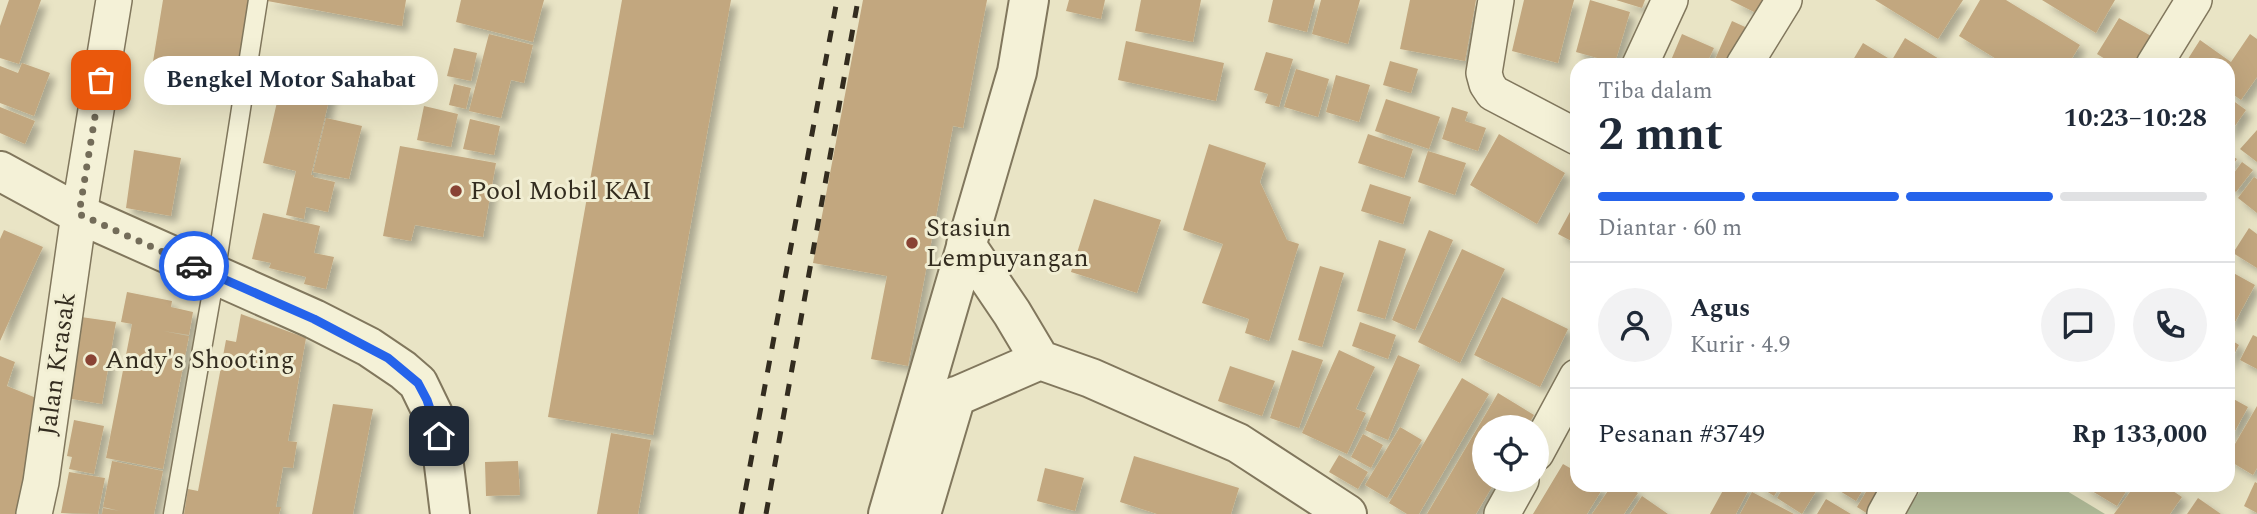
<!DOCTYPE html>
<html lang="id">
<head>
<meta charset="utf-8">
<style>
	:root { --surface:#fff; --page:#f2f2f3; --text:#1f2937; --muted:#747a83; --line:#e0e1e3; --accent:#2563eb }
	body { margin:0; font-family:Spectral,serif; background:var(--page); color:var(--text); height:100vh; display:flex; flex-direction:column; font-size:26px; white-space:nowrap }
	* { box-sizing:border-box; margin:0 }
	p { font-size:23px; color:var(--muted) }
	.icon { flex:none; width:38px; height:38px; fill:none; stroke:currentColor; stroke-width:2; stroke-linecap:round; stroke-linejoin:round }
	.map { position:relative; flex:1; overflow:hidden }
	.drawer { position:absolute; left:1570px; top:58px; width:665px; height:434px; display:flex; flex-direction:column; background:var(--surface); border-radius:21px; box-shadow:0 7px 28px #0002 }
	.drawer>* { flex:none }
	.buttons { position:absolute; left:1472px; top:415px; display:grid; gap:14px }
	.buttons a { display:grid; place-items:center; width:77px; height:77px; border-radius:50%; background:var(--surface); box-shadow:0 7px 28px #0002; font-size:35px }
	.pin { position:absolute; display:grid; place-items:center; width:60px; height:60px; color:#fff; margin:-30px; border-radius:14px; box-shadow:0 4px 10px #0006 }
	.courier { position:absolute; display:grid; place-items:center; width:70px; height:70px; margin:-35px; border:5px solid #2563eb; border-radius:50%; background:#fff; color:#222; box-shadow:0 2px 9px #0007 }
	.bubble { position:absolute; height:49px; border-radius:24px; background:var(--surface); box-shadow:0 7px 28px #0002; font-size:23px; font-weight:700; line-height:49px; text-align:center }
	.headline em { font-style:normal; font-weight:700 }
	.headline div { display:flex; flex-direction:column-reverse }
	.headline { display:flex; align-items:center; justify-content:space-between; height:119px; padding:0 28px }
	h1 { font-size:46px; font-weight:700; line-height:52px }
	.bar { display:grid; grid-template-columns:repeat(4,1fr); gap:10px 7px; align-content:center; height:84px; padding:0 28px }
	.bar i { height:9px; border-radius:5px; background:var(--line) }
	.bar .selected { background:var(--accent) }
	.bar p { grid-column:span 4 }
	.line { display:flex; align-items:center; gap:18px; padding:0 28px; border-top:2px solid var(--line) }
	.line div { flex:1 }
	.round { display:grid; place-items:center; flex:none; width:74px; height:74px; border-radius:37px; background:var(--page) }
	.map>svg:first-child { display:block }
	.cemetery { fill:#b1bb98 }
	.building { fill:#c2a77f; filter:url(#shadow) }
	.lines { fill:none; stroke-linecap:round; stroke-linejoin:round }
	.service-casing { stroke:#81775d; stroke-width:21 }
	.minor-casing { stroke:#81775d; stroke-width:38 }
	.tertiary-casing { stroke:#81775d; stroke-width:42 }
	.service { stroke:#f4f1d7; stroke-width:18 }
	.minor { stroke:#f4f1d7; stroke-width:35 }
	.tertiary { stroke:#f4f1d7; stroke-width:38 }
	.rail { stroke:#332c1f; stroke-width:5; stroke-dasharray:12 12; stroke-linecap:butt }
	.done { stroke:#736c59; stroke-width:7; stroke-dasharray:0 12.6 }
	.route { stroke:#2563eb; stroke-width:9 }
	.poi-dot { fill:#894334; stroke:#f1eed3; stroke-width:2.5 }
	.labels { text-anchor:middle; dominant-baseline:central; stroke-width:6; stroke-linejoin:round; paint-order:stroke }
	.poi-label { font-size:26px; fill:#332c1f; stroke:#f1eed3; text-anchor:start }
	.street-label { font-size:26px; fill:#332c1f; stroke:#f1eed3 }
</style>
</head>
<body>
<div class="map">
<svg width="2257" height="514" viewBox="0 0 2257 514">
	<defs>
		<filter id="shadow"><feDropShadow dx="6" dy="6" stdDeviation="3.5" flood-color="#0004"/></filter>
	</defs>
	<rect width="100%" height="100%" fill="#e9e4c5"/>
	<!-- cemetery -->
	<path class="cemetery" d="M1924,485h133l48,29h-200z"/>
	<!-- building -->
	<path class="building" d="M9,0h32l-22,64 -19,-6v-32z
		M163,0h85l-14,93 -84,-13z
		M262,0h144l-4,26z
		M461,0h83l-11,42 -77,-20z
		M622,0h109l-78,435 -105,-18z
		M863,0h124l-24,128 -10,-2 -45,240 -37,-7 16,-83 -74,-13z
		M1069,0h36l-4,19 -35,-8z
		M1141,0h60l-8,42 -58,-11z
		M1273,0h42l-8,32 -39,-10z
		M1321,0h39l-12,44 -36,-10z
		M1410,0h66l-11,61 -65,-12z
		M1524,0h50l-16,63 -46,-12z
		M1590,0l40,12 -15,51 -39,-11z
		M1616,0h29l-3,8z
		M1730,0h40l-8,16z
		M1875,0h88l-25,39z
		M1980,0h26l74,45 -12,20h-62l-47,-29z
		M2042,0h73l-19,33z
		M2119,18l41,23 -14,24h-31l-18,-11z
		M1732,21l22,10 -14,34h-25l-2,-1z
		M489,34l44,11 -9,38 -13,-3 -10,38 -32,-7z
		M1682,34l32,14 -8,17h-37z
		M2250,34l7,5v38l-16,23 -13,-9v-26h-38l-4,-3 14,-22 31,22z
		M1905,38l44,27h-60z
		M1126,41l98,22 -8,38 -98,-21z
		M1863,43l25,15 -4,7h-34z
		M454,48l23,5 -6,28 -24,-5z
		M1266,52l27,7 -14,48 -14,-4 3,-9 -14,-4z
		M288,57l29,6 -4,19 -30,-7z
		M1390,61l28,8 -7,24 -28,-8z
		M22,63l28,10 -16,43 -34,-13v-37l18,7z
		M1296,69l33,10 -11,38 -34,-10z
		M1336,75l34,10 -11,37 -33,-10z
		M283,76l49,12 -21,87h3l-1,2 22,5 -7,30 -22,-5 -2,12 -18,-4 10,-44 -33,-8z
		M454,84l17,4 -5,21 -17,-4z
		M2228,97l18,13 -18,26z
		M1386,99l54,18 -11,32 -54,-18z
		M424,106l34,8 -7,33 -34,-7z
		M0,107l35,14 -10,23 -25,-11z
		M1452,107l16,5 -3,9 21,7 -8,23 -36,-12z
		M326,118l36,8 -13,53 -36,-7z
		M470,119l30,7 -6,29 -31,-6z
		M2257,130v32l-17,-13z
		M1368,134l45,15 -9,29 -46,-15z
		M1499,134l66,39 -28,51 -67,-39z
		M1209,144l57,19 -6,19 27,58 12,4 -30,97 -24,-8 4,-14 -47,-16 21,-59 -40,-14z
		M400,146l96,17 -13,74 -68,-12 -4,16 -28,-5z
		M134,150l47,8 -10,58 -45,-8z
		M1428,151l38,12 -11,32 -37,-13z
		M2228,153l9,6 -9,13z
		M2242,162l11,8 -17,22 -8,-7v-4z
		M2254,177l3,2v34l-19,-15z
		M1370,184l41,13 -8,27 -42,-13z
		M1094,199l67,21 -24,73 -66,-21z
		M1577,199v45l-19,-10z
		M263,213l57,13 -6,27 20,4 -8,32 -22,-5 2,-7 -37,-9 2,-5 -19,-4z
		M2249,228l8,6v34l-24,-15z
		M4,230l39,17 -43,94v-102z
		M1429,230l24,10 -38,90 -23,-10z
		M1379,240l27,9 -21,70 -28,-8z
		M1462,249l43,20 -45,94 -42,-21z
		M1320,266l24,7 -22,74 -24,-7z
		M2228,270l27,15 -21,39 -6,-3z
		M127,292l45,9 -1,6 22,5 -4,23 -26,-4 26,5 -26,133 -57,-11 26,-134 -11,-2z
		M1502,297l66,32 -28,58 -66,-32z
		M241,314l65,24 -18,103 9,1 -4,26 -10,-1 -7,40h5l-2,7h-95l4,-25 10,2 28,-151 10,2z
		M81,317l35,5 -14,82 -36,-6z
		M1360,322l36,13 -8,24 -36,-13z
		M2253,335l4,2v32l-17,-9z
		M2228,338l11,7 -11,21z
		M1292,350l31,10 -24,68 -29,-10z
		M1339,350l36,17 -19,42 10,4 -19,41 -45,-21z
		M1398,355l22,10 -32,75 -23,-10z
		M0,356l15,6 -8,24 34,14 -18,114h-23z
		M1230,366l45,15 -13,35 -44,-15z
		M1462,378l27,16 -70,120h-12l-18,-11z
		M1498,393l36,22 -7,12h-43v53h12l-20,34h-49z
		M2228,396l20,11 -20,37z
		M333,404l40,5 -20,105h-41z
		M2257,406v62l-4,7 -25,-15v-4z
		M74,420l30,6 -10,48 -25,-5 3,-12 -5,-1z
		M1400,427l22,13 -35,58 -22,-13z
		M611,433l40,7 -13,74h-41z
		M1363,434l20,11 -12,23 -20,-11z
		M1339,455l29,17 -10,17 -29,-17z
		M1134,456l105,32 -8,26h-74l-37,-12z
		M112,461l51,10 -9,43h-52l1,-6 17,3 -17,-4z
		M518,461l2,34 -34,1 -1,-34z
		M1563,464l14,8v13h21l5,3 -16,26h-54z
		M1045,468l39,10 -9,33 -38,-10z
		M69,472l36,6 -7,36 -37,-1z
		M2255,482l2,1v30l-13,-7z
		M1612,485h14l12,8 -14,21h-32z
		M1726,485h20l4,2 -14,27h-26z
		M1757,485h24l-7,11z
		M1785,485h35l-18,29 -25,-16z
		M1837,485h29l-10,16 -21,-13z
		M1870,485h24l-26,29 -11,-7z
		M2082,485h48l-13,21z
		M2135,485h29l18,12 -12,17h-56z
		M1752,492l42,22h-54z
		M1642,496l26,18h-38z
		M2198,498l23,16h-34z
		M1826,499l25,15h-34z"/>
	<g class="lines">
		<defs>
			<path id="service" d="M173,514l42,-239 43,-275"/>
			<path id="minor" d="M1496,0l-12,73 3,11 6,9 84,44
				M1640,65l30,-65
				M1744,65l40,-65
				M2154,65l40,-65
				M1536,453l41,-76
				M34,514l7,-32 38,-268 35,-214
				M1502,514l19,-34
				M1885,514l16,-29"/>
			<path id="tertiary" d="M0,171l79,43 235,105 55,28 34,23 15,13 17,35 8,39 7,57
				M966,245l46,68 28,47
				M918,413l122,-53 51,18 147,65 109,71
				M888,514l129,-442 12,-72
				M921,514l35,-118"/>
		</defs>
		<!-- service casing -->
		<use href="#service" class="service-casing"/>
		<!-- minor casing -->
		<use href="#minor" class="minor-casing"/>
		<!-- tertiary casing -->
		<use href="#tertiary" class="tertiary-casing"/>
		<!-- service -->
		<use href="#service" class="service"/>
		<!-- minor -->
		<use href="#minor" class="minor"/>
		<!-- tertiary -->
		<use href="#tertiary" class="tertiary"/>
		<!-- rail -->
		<path class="rail" d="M741,514l96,-514
			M766,514l92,-514"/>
	</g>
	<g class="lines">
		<!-- done -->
		<path class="done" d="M101,80l-22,134 115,52"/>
		<!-- route -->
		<path class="route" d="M194,266l120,53 74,39 30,25 9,17 12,36"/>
	</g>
	<!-- markers -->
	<g class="poi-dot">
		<circle cx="456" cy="191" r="7"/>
		<circle cx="912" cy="243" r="7"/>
		<circle cx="91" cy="360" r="7"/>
	</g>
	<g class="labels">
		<!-- poi labels -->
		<g class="poi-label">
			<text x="470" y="191">Pool Mobil KAI</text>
			<text x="926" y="228">Stasiun<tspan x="926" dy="30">Lempuyangan</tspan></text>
			<text x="105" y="360">Andy's Shooting</text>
		</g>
		<!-- street labels -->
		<g class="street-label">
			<text transform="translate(57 364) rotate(-82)">Jalan Krasak</text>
		</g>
	</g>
</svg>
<div class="buttons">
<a><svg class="icon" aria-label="locate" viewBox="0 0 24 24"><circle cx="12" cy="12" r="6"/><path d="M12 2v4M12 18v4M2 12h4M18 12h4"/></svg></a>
</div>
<div class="pin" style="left:101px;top:80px;background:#ea580c"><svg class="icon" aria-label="bag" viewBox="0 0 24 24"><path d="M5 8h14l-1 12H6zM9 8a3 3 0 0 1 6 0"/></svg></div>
<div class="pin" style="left:439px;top:436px;background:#1f2937"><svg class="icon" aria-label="home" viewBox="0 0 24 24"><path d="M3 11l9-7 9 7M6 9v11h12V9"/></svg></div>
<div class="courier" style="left:194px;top:266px"><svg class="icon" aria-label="car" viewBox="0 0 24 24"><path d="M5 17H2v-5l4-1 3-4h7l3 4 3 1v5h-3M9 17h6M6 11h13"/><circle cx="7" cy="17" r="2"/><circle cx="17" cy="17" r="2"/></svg></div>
<div class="bubble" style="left:144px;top:56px;width:294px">Bengkel Motor Sahabat</div>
<section class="drawer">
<div class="headline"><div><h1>2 mnt</h1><p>Tiba dalam</p></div><em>10:23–10:28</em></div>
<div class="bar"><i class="selected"></i><i class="selected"></i><i class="selected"></i><i></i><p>Diantar · 60 m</p></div>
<div class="line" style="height:126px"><a class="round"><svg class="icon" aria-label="person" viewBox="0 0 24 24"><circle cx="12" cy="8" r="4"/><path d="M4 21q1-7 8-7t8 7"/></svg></a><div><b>Agus</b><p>Kurir · 4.9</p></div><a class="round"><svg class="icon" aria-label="chat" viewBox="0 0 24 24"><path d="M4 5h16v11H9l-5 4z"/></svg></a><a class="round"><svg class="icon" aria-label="phone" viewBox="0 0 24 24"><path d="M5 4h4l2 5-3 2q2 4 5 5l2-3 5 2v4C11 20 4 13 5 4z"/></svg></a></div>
<div class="line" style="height:91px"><div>Pesanan #3749</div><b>Rp 133,000</b></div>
</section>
</div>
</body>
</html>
